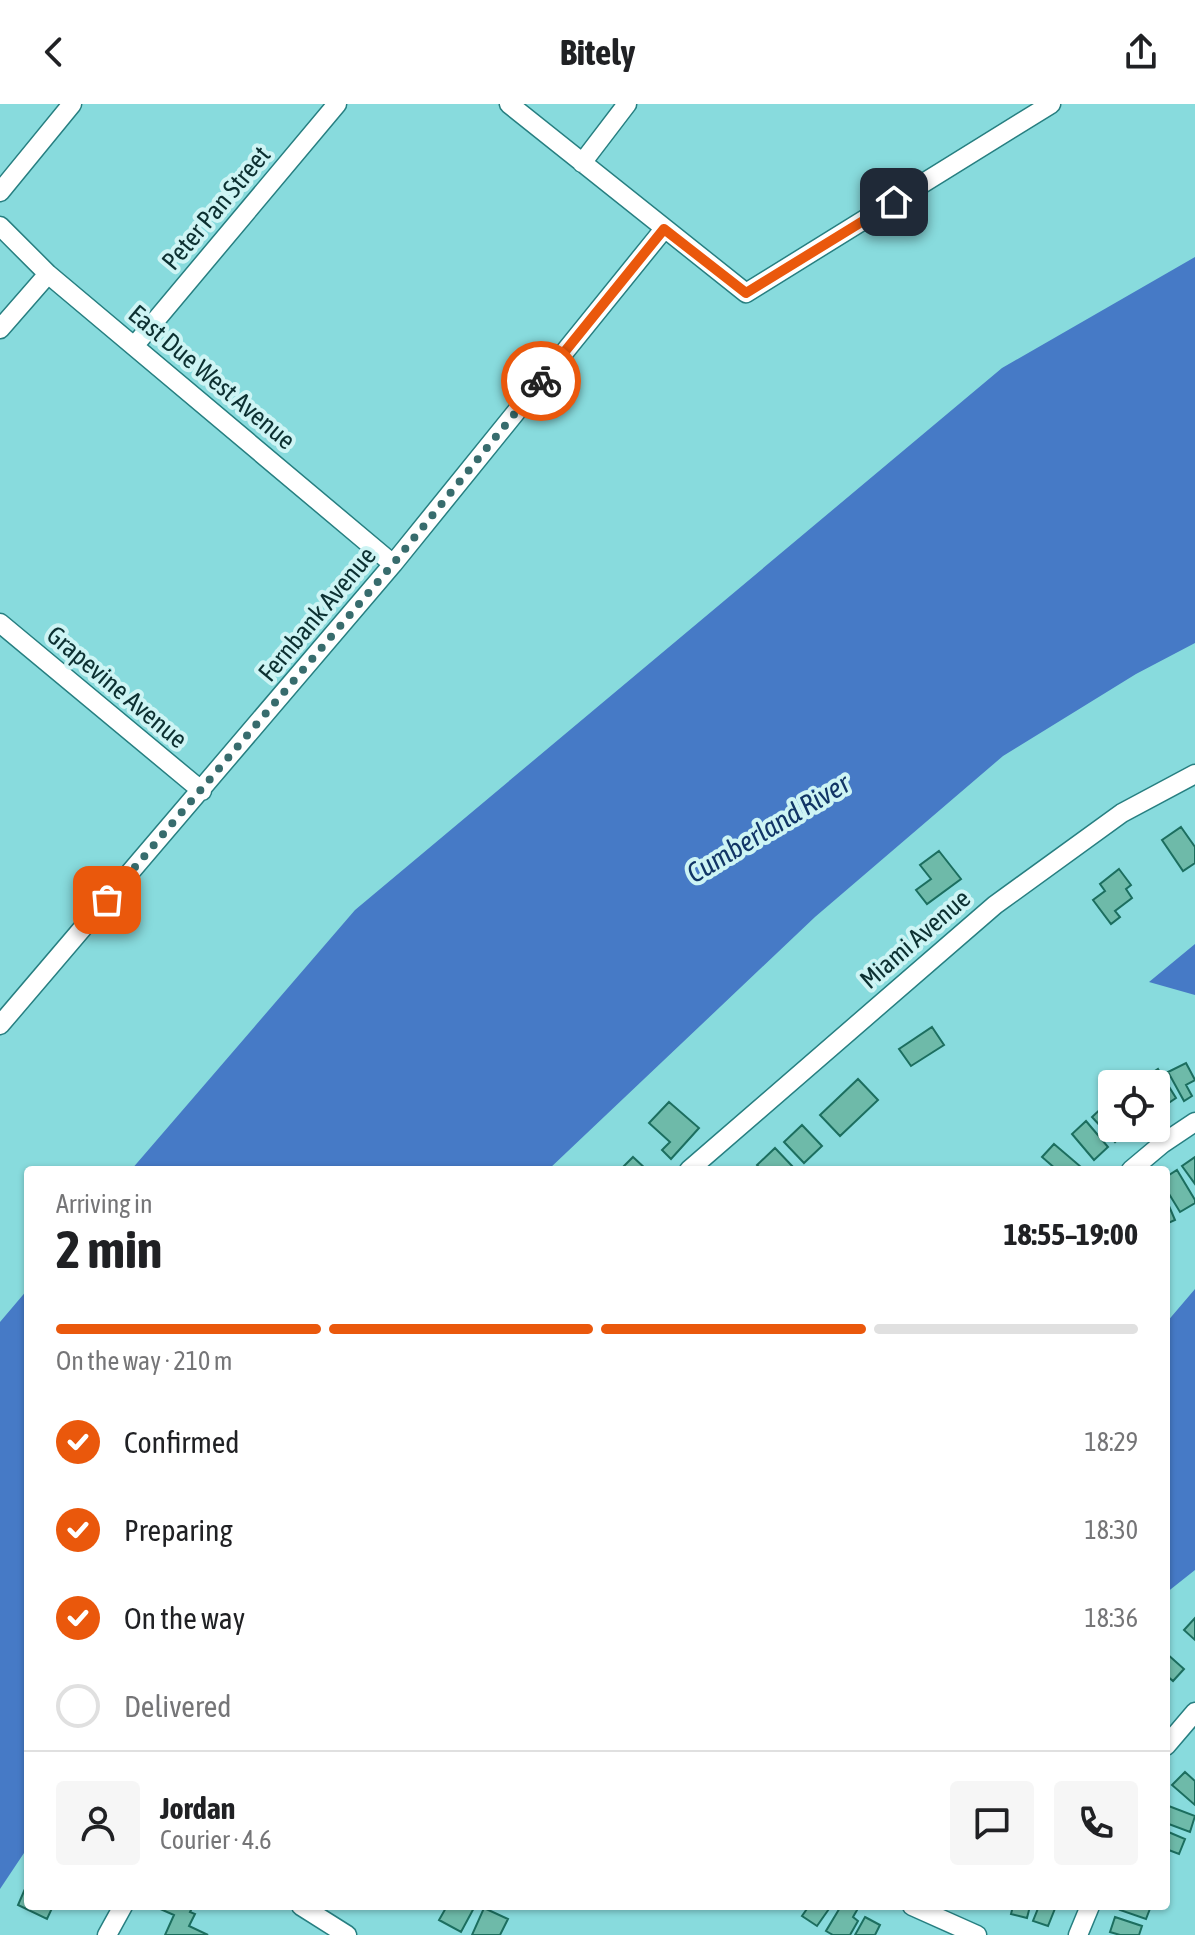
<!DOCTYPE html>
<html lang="en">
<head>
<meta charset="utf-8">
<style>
	:root { --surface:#fff; --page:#f6f6f6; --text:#202124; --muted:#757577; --line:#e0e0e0; --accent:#ea580c }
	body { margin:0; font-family:"Asap Condensed",sans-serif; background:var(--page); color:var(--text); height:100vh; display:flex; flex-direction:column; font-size:30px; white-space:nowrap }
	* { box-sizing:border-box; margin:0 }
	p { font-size:26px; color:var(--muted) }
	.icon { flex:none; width:44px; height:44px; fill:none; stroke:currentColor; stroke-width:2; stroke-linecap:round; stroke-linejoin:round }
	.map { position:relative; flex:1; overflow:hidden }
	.side { position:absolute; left:24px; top:1062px; width:1146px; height:744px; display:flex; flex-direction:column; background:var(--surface); border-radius:8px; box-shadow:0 2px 6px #0004 }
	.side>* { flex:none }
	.controls { position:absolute; left:1098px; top:966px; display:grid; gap:16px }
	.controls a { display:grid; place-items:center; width:72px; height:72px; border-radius:8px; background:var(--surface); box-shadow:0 2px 6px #0004; font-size:40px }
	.pin { position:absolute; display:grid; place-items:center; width:68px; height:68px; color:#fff; margin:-34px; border-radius:16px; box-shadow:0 4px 12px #0006 }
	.courier { position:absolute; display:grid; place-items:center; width:80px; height:80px; margin:-40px; border:6px solid #ea580c; border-radius:50%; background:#fff; color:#222; box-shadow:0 2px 10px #0007 }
	.headline em { font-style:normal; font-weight:700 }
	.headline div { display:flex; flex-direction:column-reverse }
	.headline { display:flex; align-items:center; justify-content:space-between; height:136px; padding:0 32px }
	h1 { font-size:52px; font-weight:700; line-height:60px }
	.bar { display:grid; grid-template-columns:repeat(4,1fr); gap:12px 8px; align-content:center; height:96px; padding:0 32px }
	.bar i { height:10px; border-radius:6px; background:var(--line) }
	.bar .current { background:var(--accent) }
	.bar p { grid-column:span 4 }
	.line { display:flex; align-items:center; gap:20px; padding:0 32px; border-top:2px solid var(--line) }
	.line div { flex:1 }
	.round { display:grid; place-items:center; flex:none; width:84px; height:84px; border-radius:8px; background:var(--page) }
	ol { padding:0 32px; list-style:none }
	li { display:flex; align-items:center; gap:24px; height:88px }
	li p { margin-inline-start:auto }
	li .icon { padding:8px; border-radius:50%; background:var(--accent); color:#fff; stroke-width:4 }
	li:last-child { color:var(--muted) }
	li i { width:44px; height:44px; border:4px solid var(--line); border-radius:50% }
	header { display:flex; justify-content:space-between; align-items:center; height:104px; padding:0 32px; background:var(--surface); font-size:36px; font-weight:700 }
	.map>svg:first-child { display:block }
	.water { fill:#467ac6 }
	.building { fill:#6ebaa9; stroke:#1c6e5f; stroke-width:2 }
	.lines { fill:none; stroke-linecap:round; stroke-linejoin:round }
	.street-casing { stroke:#277f81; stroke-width:21 }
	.street { stroke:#fff; stroke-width:18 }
	.done { stroke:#376c6d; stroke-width:8; stroke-dasharray:0 14.4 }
	.route { stroke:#ea580c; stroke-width:10 }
	.labels { text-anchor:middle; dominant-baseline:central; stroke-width:8; stroke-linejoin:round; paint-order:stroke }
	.street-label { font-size:26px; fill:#0c3031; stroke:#cdf4f4 }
	.water-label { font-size:28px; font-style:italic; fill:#113566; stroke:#cdf4f4 }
</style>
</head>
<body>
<header><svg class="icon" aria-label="back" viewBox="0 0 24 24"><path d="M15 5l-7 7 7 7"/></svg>Bitely<svg class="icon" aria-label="share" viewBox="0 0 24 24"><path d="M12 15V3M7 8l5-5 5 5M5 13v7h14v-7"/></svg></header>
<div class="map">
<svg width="1195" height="1831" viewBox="0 0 1195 1831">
	<rect width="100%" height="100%" fill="#88dbdd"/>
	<!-- water -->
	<path class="water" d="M1195,153v386l-59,31 -133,82 -188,161 -267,253h-417l224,-260 647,-542z
		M1195,840v51l-46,-13z
		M28,1185v558l-28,42v-567z
		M1195,1185v281l-29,23v-270z"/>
	<!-- building -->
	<path class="building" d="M1181,723l14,20v16l-12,8 -21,-31z
		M939,747l22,28 -34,25 -11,-14 15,-11 -11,-14z
		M1119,765l12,16 -5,4 6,9 -17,13 5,6 -9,7 -18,-24 12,-9 -5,-7z
		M929,815l10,12 -12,10 -10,-12z
		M932,923l12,18 -33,21 -12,-17z
		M1186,959l9,17 -9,5 6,11 -8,5 -16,-29z
		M1158,965l18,29 -15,10 -5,-8v-16h-10l-3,-5z
		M858,975l20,21 -38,36 -20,-21z
		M669,998l30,26 -28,31 -9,-9 8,-8 -21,-19z
		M1106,1000l6,7v17l17,1 -14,13 -23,-25z
		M1086,1017l22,26 -14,13 -22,-26z
		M802,1021l20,21 -18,17 -20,-21z
		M1054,1040l27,23 -3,3h-21l-15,-13z
		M775,1044l19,20 -2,2h-30l-5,-5z
		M633,1053l14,13h-27z
		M1195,1053v27l-13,-18z
		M1177,1066l18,30v3l-15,9 -14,-23v-12z
		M1166,1095l9,21 -9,4z
		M1195,1514v22l-11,-10z
		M1166,1549l18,16 -11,12 -7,-6z
		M1185,1668l10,9v24l-23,-20z
		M1166,1701l29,11 -5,16 -24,-9z
		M1166,1727l19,8 -6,15 -13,-5z
		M28,1778v24h25l-6,13 -29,-14z
		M159,1802h34l-3,6 5,2 -6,12 19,9h-43l9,-20 -16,-7z
		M447,1802h28l-14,26 -22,-12z
		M809,1802h22l-14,20 -15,-10z
		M841,1802h10l6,4 -4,7 5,4 -8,14h-17l-7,-4z
		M1013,1802h17l-3,12 -16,-4z
		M1039,1802h17l-8,20 -15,-5z
		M1122,1802h29l-5,13 -26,-9z
		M484,1804l24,11 -8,16h-28z
		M865,1813l15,8 -5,10h-20z
		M1115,1813l27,9 -3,9h-19l-10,-3z"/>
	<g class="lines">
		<defs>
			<path id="street" d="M509,0l237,189 305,-189
				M582,59l45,-59
				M0,88l72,-88
				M0,122l48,48 345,290
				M0,225l48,-55
				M135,241l202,-241
				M0,519l202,168
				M0,921l393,-461 271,-335
				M689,1066l306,-265 127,-92 73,-39
				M1131,1066l31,-26 33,-22
				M1166,1642l29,-34
				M301,1802l46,29
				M912,1802l65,29
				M107,1831l16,-29
				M1078,1831l12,-29"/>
		</defs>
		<!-- street casing -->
		<use href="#street" class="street-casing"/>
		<!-- street -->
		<use href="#street" class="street"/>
	</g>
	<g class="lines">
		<!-- done -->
		<path class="done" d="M107,796l286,-336 148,-183"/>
		<!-- route -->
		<path class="route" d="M541,277l123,-152 82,64 148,-91"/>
	</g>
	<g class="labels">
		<!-- street labels -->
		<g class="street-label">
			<text transform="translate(216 104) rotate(-50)">Peter Pan Street</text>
			<text transform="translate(212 273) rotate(40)">East Due West Avenue</text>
			<text transform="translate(317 510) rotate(-50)">Fernbank Avenue</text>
			<text transform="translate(117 583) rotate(40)">Grapevine Avenue</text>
			<text transform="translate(915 835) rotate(-41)">Miami Avenue</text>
		</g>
		<!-- water labels -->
		<g class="water-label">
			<text transform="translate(768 724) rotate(-31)">Cumberland River</text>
		</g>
	</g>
</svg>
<div class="controls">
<a><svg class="icon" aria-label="locate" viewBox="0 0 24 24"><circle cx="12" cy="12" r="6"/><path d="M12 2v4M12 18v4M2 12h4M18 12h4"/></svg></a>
</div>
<div class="pin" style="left:107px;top:796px;background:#ea580c"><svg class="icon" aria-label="bag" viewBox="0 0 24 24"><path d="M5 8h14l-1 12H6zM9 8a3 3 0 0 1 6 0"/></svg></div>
<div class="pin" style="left:894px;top:98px;background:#1f2937"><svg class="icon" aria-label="home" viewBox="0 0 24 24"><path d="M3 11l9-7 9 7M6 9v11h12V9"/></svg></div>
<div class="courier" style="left:541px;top:277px"><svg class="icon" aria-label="bike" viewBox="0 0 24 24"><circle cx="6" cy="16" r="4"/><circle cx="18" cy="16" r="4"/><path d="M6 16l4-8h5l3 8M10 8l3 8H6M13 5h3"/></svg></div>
<section class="side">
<div class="headline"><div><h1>2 min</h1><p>Arriving in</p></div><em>18:55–19:00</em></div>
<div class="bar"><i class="current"></i><i class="current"></i><i class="current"></i><i></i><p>On the way · 210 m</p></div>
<ol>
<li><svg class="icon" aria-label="check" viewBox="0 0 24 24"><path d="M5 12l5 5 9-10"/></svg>Confirmed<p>18:29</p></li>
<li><svg class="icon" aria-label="check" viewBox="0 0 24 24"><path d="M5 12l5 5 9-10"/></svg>Preparing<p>18:30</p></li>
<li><svg class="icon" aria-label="check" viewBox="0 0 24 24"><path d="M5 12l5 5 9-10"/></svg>On the way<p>18:36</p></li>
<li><i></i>Delivered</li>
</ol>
<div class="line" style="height:144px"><a class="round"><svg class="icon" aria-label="person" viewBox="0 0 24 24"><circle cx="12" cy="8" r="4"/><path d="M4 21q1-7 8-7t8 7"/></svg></a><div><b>Jordan</b><p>Courier · 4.6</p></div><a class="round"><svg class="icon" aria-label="chat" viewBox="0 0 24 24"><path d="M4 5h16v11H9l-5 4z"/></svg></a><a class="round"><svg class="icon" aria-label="phone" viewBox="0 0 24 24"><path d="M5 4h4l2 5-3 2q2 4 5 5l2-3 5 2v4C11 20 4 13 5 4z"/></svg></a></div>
</section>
</div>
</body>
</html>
